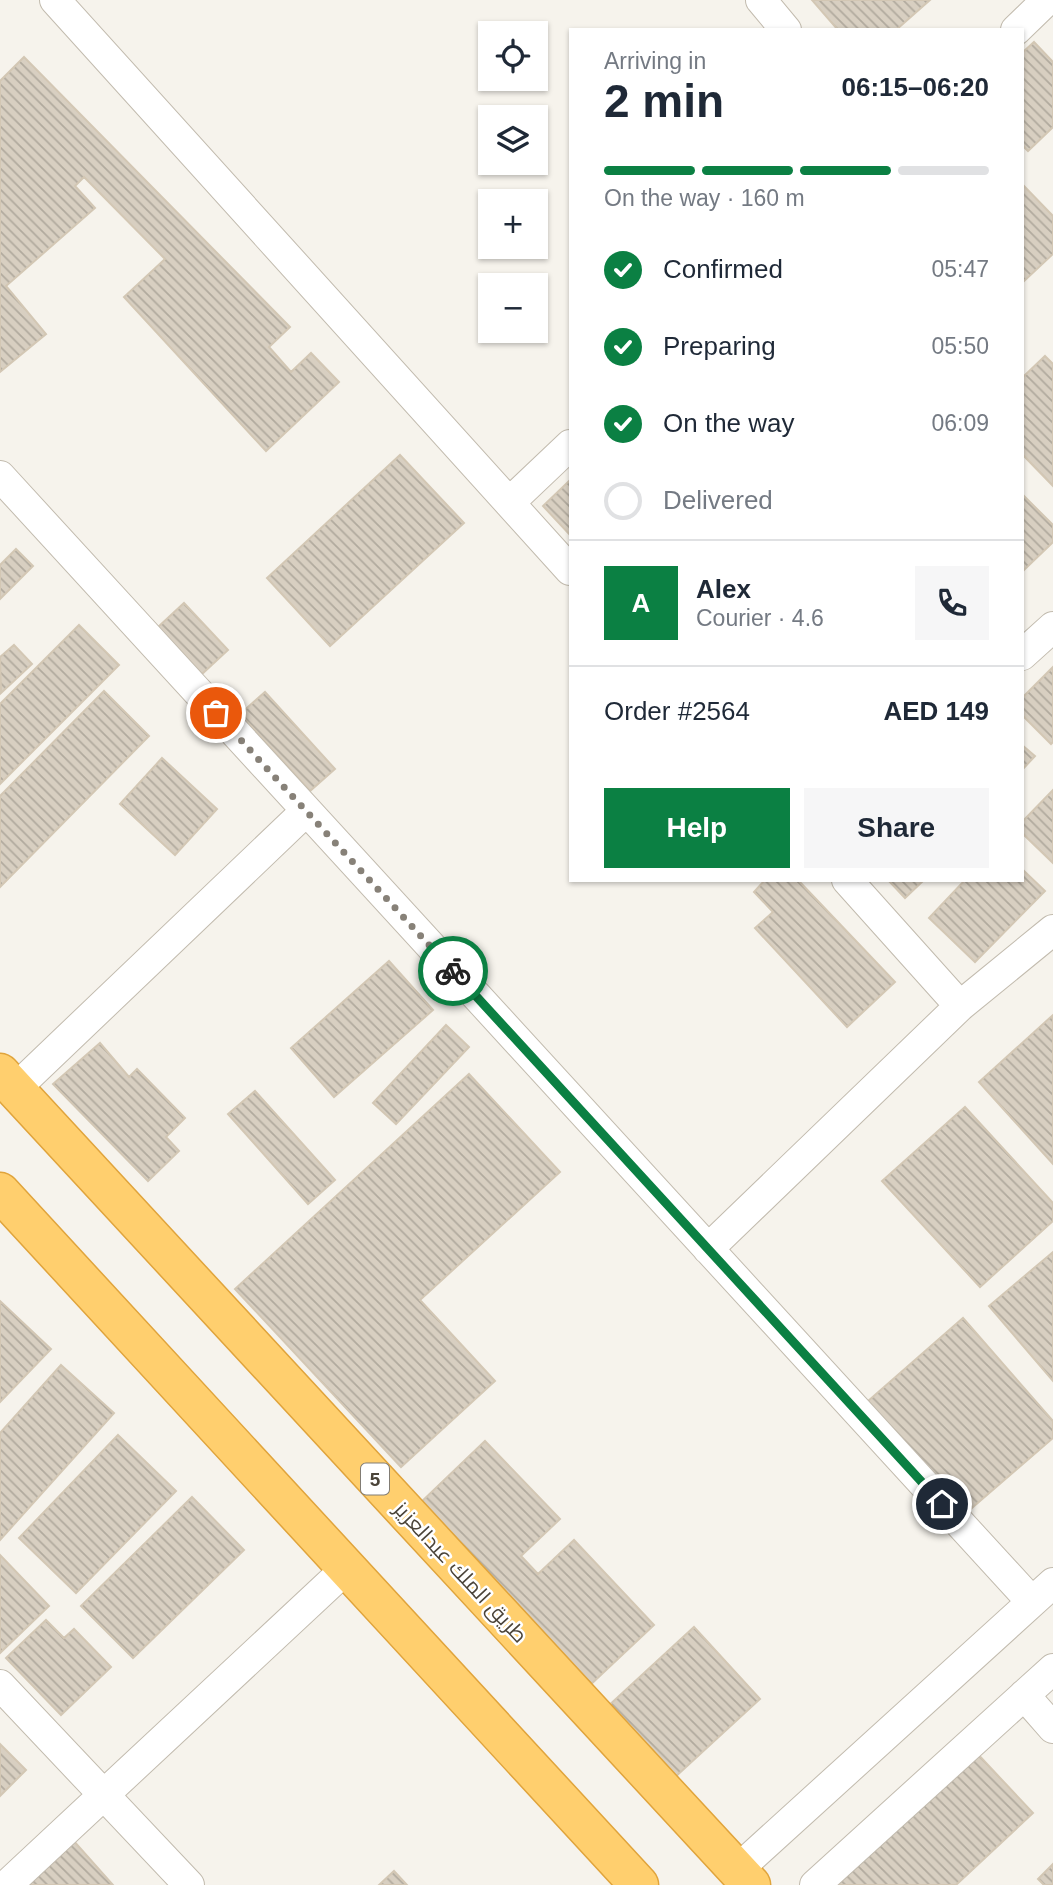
<!DOCTYPE html>
<html lang="en">
<head>
<meta charset="utf-8">
<style>
	:root { --surface:#fff; --page:#f6f6f7; --text:#1f2937; --muted:#747a83; --line:#e0e1e3; --accent:#0b8043 }
	body { margin:0; font-family:Helvetica,Cairo,sans-serif; background:var(--page); color:var(--text); height:100vh; display:flex; flex-direction:column; font-size:26px; white-space:nowrap }
	* { box-sizing:border-box; margin:0 }
	p { font-size:23px; color:var(--muted) }
	.icon { flex:none; width:38px; height:38px; fill:none; stroke:currentColor; stroke-width:2; stroke-linecap:round; stroke-linejoin:round }
	.map { position:relative; flex:1; overflow:hidden }
	.details { position:absolute; left:569px; top:28px; width:455px; height:854px; display:flex; flex-direction:column; background:var(--surface); border-radius:0px; box-shadow:0 2px 5px #0004 }
	.details>* { flex:none }
	.buttons { position:absolute; left:478px; top:21px; display:grid; gap:14px }
	.buttons a { display:grid; place-items:center; width:70px; height:70px; border-radius:0px; background:var(--surface); box-shadow:0 2px 5px #0004; font-size:35px }
	.pin { position:absolute; display:grid; place-items:center; width:60px; height:60px; color:#fff; margin:-30px; border:4px solid #fff; border-radius:50%; box-shadow:0 2px 7px #0007 }
	.courier { position:absolute; display:grid; place-items:center; width:70px; height:70px; margin:-35px; border:5px solid #0b8043; border-radius:50%; background:#fff; color:#222; box-shadow:0 2px 9px #0007 }
	.headline em { font-style:normal; font-weight:800 }
	.headline div { display:flex; flex-direction:column-reverse }
	.headline { display:flex; align-items:center; justify-content:space-between; height:119px; padding:0 35px }
	h1 { font-size:46px; font-weight:800; line-height:52px }
	.bar { display:grid; grid-template-columns:repeat(4,1fr); gap:10px 7px; align-content:center; height:84px; padding:0 35px }
	.bar i { height:9px; border-radius:5px; background:var(--line) }
	.bar .current { background:var(--accent) }
	.bar p { grid-column:span 4 }
	.line { display:flex; align-items:center; gap:18px; padding:0 35px; border-top:2px solid var(--line) }
	.line div { flex:1 }
	.round { display:grid; place-items:center; flex:none; width:74px; height:74px; border-radius:0px; background:var(--page) }
	ol { padding:0 35px; list-style:none }
	li { display:flex; align-items:center; gap:21px; height:77px }
	li p { margin-inline-start:auto }
	li .icon { padding:7px; border-radius:50%; background:var(--accent); color:#fff; stroke-width:4 }
	li:last-child { color:var(--muted) }
	li i { width:38px; height:38px; border:4px solid var(--line); border-radius:50% }
	.cta { display:flex; gap:14px; margin-top:auto; padding:14px 35px }
	.cta a { flex:1; height:80px; border-radius:0px; background:var(--accent); color:#fff; font-size:28px; font-weight:800; line-height:80px; text-align:center }
	.cta a+a { background:var(--page); color:var(--text) }
	.map>svg:first-child { display:block }
	.building { fill:url(#building-back-hatch); stroke:#d3c7b4; stroke-width:2 }
	.lines { fill:none; stroke-linecap:round; stroke-linejoin:round }
	.minor-casing { stroke:#c2bbae; stroke-width:32 }
	.highway-casing { stroke:#e0a43c; stroke-width:41 }
	.minor { stroke:#fff; stroke-width:30 }
	.highway { stroke:#ffcf6e; stroke-width:38 }
	.done { stroke:#878178; stroke-width:7; stroke-dasharray:0 12.6 }
	.route { stroke:#0b8043; stroke-width:9 }
	.labels { text-anchor:middle; dominant-baseline:central; stroke-width:5; stroke-linejoin:round; paint-order:stroke }
	.shield { fill:#fff; stroke:#817c74; stroke-width:2 }
	.shield-label { font-size:19px; font-weight:bold; fill:#4b4439 }
	.street-label { font-size:21px; fill:#4b4439; stroke:#fff }
</style>
</head>
<body>
<div class="map">
<svg width="1053" height="1885" viewBox="0 0 1053 1885">
	<defs>
		<pattern id="building-back-hatch" width="6" height="6" patternUnits="userSpaceOnUse" patternTransform="scale(1.75)"><rect width="6" height="6" fill="#d8cfc1"/><path d="M-1 5l2 2M0 0l6 6M5-1l2 2" fill="none" stroke="#b1aa9e"/></pattern>
	</defs>
	<rect width="100%" height="100%" fill="#f6f3ec"/>
	<!-- building -->
	<path class="building" d="M812,0h118l-34,30h-58z
		M1034,42l19,20v65l-25,24 -6,-6v-92z
		M24,57l266,270 -21,20 22,25 20,-19 28,29 -73,69 -142,-154 41,-38 -81,-82 -9,9 20,22 -89,78 40,48 -46,38v-291z
		M1022,184l31,32v38l-31,29z
		M1045,356l8,8v122l-31,-32v-76z
		M400,455l64,68 -134,123 -63,-68z
		M570,480v55l-27,-29z
		M1022,494l31,31v17l-31,30z
		M16,549l17,17 -33,33v-34z
		M184,603l44,47 -26,24 -44,-47z
		M79,625l40,40 -119,119v-80z
		M14,645l18,19 -31,29 -1,-36z
		M1053,667v75l-2,2 -29,-29v-17z
		M104,691l45,45 -149,151v-91z
		M265,692l70,77 -25,22 -70,-77z
		M1022,745l13,11 -13,14z
		M162,758l55,51 -42,46 -55,-51z
		M1053,790v73l-31,-30v-11z
		M1022,869l23,22 -70,71 -46,-44 36,-38h57z
		M765,880h33l97,102 -48,45 -92,-99 18,-16 -19,-20z
		M888,880h36l-19,18z
		M389,961l44,49 -99,87 -43,-49z
		M1053,1015v149l-74,-82z
		M446,1025l23,22 -73,77 -23,-21z
		M100,1043l29,34 8,-8 48,49 -19,19 13,14 -31,30 -95,-97z
		M469,1074l91,98 -140,128 75,81 -94,86 -166,-178z
		M255,1091l80,89 -27,24 -80,-90z
		M965,1107l88,96v18l-73,66 -98,-106z
		M1053,1252v129l-64,-75z
		M0,1301l51,48 -51,53z
		M963,1318l90,103v17l-87,75 -98,-112z
		M61,1365l53,48 -114,127v-107z
		M118,1435l58,56 -100,102 -57,-55z
		M485,1441l75,78 -39,37 17,18 36,-34 80,85 -66,62 -170,-182z
		M192,1497l52,53 -111,108 -52,-52z
		M0,1555l49,51 -49,47z
		M46,1620l18,18 10,-9 37,38 -50,48 -55,-57z
		M694,1627l66,72 -87,80 -67,-71z
		M0,1744l26,26 -26,26z
		M973,1749l60,64 -77,72h-127z
		M72,1839l41,46h-94z
		M1053,1864v21h-9l-6,-6z
		M394,1871l13,14h-28z"/>
	<g class="lines">
		<defs>
			<path id="minor" d="M55,0l515,570
				M761,0l25,30
				M1016,30l31,-30
				M0,476l1032,1126
				M510,502l60,-57
				M1022,655l31,-28
				M960,1006l93,-76
				M15,1089l291,-278
				M708,1249l252,-243 -113,-126
				M0,1685l189,200
				M1024,1695l29,33
				M737,1870l316,-287
				M7,1885l341,-318
				M815,1885l238,-216"/>
			<path id="highway" d="M0,1073l751,812
				M0,1192l639,693"/>
		</defs>
		<!-- minor casing -->
		<use href="#minor" class="minor-casing"/>
		<!-- highway casing -->
		<use href="#highway" class="highway-casing"/>
		<!-- minor -->
		<use href="#minor" class="minor"/>
		<!-- highway -->
		<use href="#highway" class="highway"/>
	</g>
	<g class="lines">
		<!-- done -->
		<path class="done" d="M216,713l237,258"/>
		<!-- route -->
		<path class="route" d="M453,971l489,533"/>
	</g>
	<g class="labels">
		<!-- shield labels -->
		<rect class="shield" x="361" y="1463.5" width="28" height="31" rx="5"/>
		<g class="shield-label">
			<text x="375" y="1479">5</text>
		</g>
		<!-- street labels -->
		<g class="street-label">
			<text transform="translate(461 1572) rotate(47)">طريق الملك عبدالعزيز</text>
		</g>
	</g>
</svg>
<div class="buttons">
<a><svg class="icon" aria-label="locate" viewBox="0 0 24 24"><circle cx="12" cy="12" r="6"/><path d="M12 2v4M12 18v4M2 12h4M18 12h4"/></svg></a>
<a><svg class="icon" aria-label="layers" viewBox="0 0 24 24"><path d="M12 4l9 5-9 5-9-5zM3 14l9 5 9-5"/></svg></a>
<a>+</a>
<a>−</a>
</div>
<div class="pin" style="left:216px;top:713px;background:#ea580c"><svg class="icon" aria-label="bag" viewBox="0 0 24 24"><path d="M5 8h14l-1 12H6zM9 8a3 3 0 0 1 6 0"/></svg></div>
<div class="pin" style="left:942px;top:1504px;background:#1f2937"><svg class="icon" aria-label="home" viewBox="0 0 24 24"><path d="M3 11l9-7 9 7M6 9v11h12V9"/></svg></div>
<div class="courier" style="left:453px;top:971px"><svg class="icon" aria-label="bike" viewBox="0 0 24 24"><circle cx="6" cy="16" r="4"/><circle cx="18" cy="16" r="4"/><path d="M6 16l4-8h5l3 8M10 8l3 8H6M13 5h3"/></svg></div>
<section class="details">
<div class="headline"><div><h1>2 min</h1><p>Arriving in</p></div><em>06:15–06:20</em></div>
<div class="bar"><i class="current"></i><i class="current"></i><i class="current"></i><i></i><p>On the way · 160 m</p></div>
<ol>
<li><svg class="icon" aria-label="check" viewBox="0 0 24 24"><path d="M5 12l5 5 9-10"/></svg>Confirmed<p>05:47</p></li>
<li><svg class="icon" aria-label="check" viewBox="0 0 24 24"><path d="M5 12l5 5 9-10"/></svg>Preparing<p>05:50</p></li>
<li><svg class="icon" aria-label="check" viewBox="0 0 24 24"><path d="M5 12l5 5 9-10"/></svg>On the way<p>06:09</p></li>
<li><i></i>Delivered</li>
</ol>
<div class="line" style="height:126px"><b class="round" style="background:var(--accent);color:#fff">A</b><div><b>Alex</b><p>Courier · 4.6</p></div><a class="round"><svg class="icon" aria-label="phone" viewBox="0 0 24 24"><path d="M5 4h4l2 5-3 2q2 4 5 5l2-3 5 2v4C11 20 4 13 5 4z"/></svg></a></div>
<div class="line" style="height:91px"><div>Order #2564</div><b>AED 149</b></div>
<div class="cta"><a>Help</a><a>Share</a></div>
</section>
</div>
</body>
</html>
